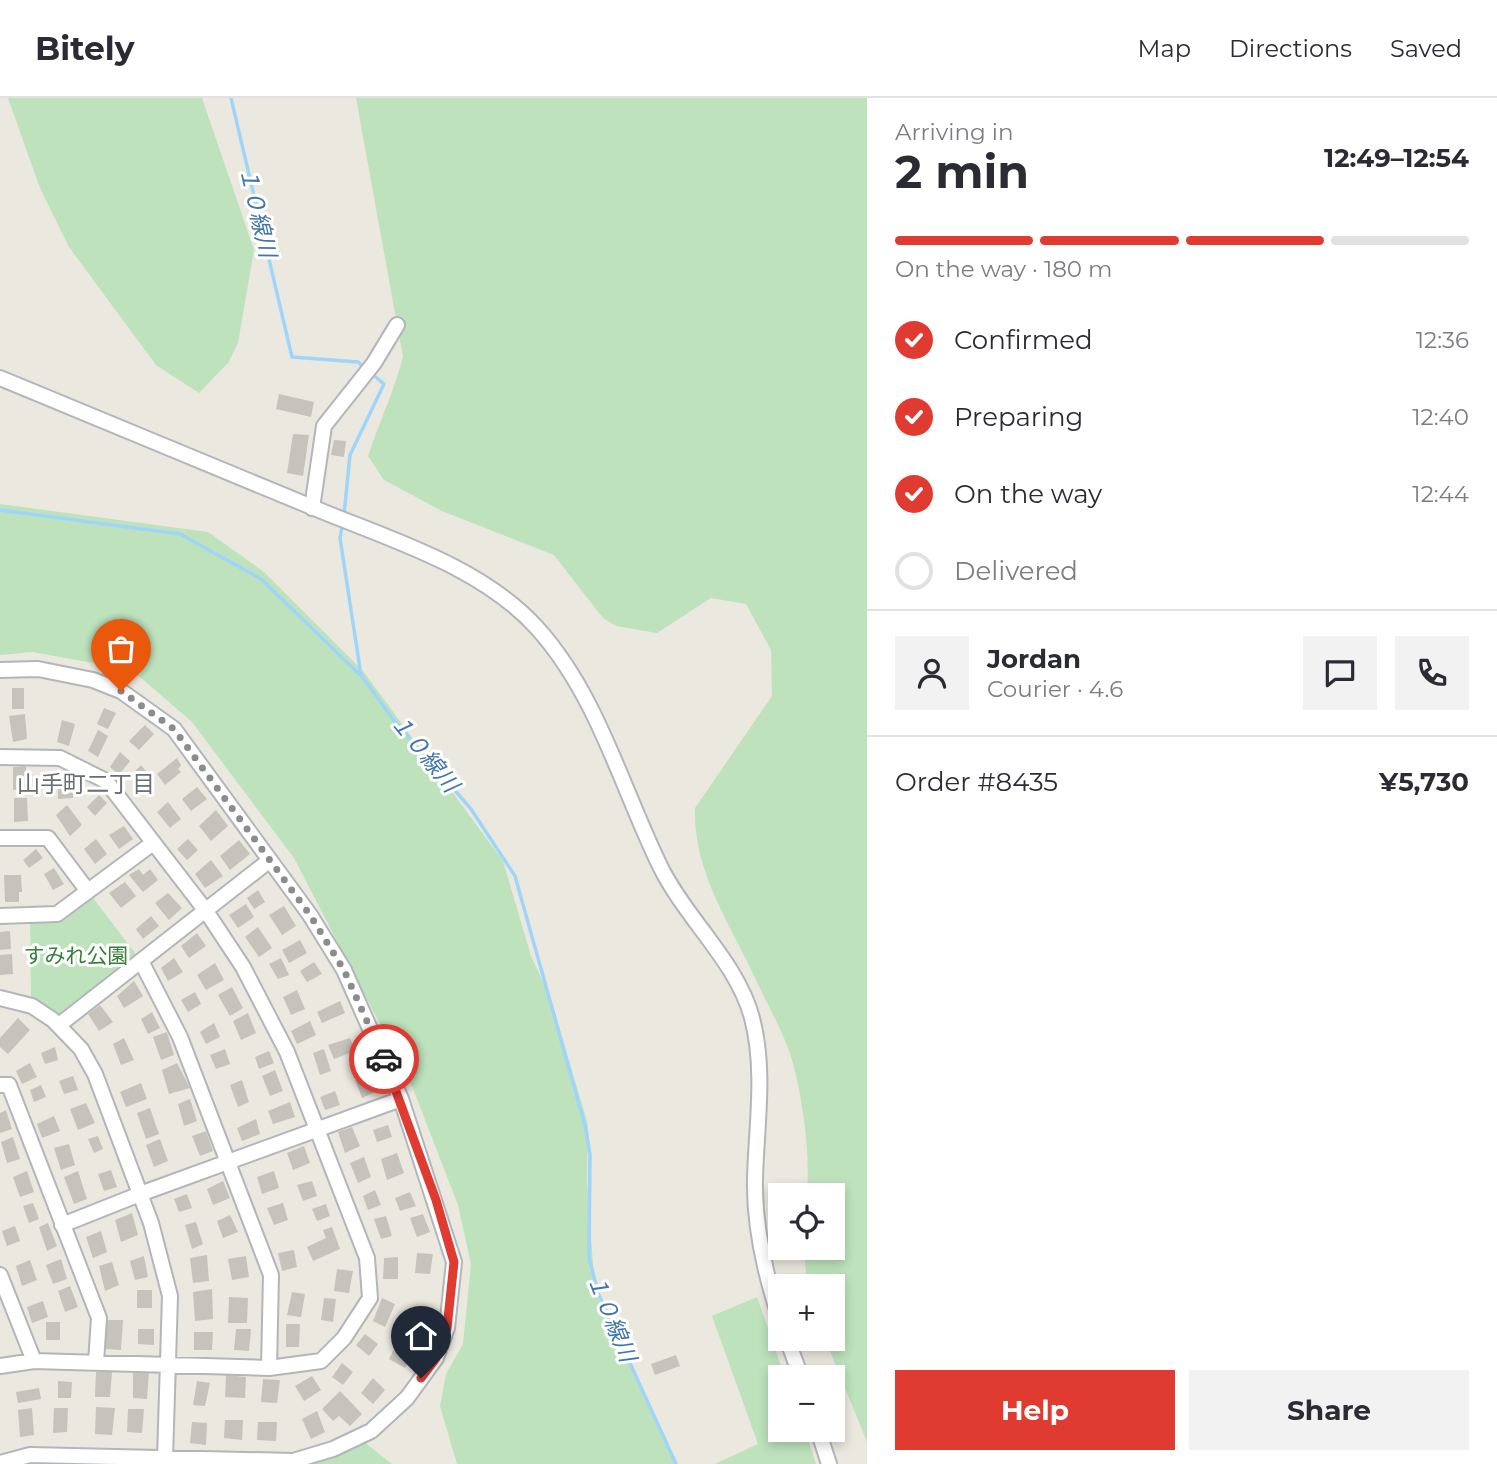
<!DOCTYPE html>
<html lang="en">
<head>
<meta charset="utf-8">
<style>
	:root { --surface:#fff; --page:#f2f2f3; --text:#2b2b33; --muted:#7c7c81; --line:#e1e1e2; --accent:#e03b30 }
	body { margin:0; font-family:Montserrat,"Noto Sans JP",sans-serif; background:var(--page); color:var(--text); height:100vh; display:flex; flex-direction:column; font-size:26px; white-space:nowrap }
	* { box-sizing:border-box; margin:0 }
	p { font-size:23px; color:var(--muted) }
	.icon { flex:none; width:38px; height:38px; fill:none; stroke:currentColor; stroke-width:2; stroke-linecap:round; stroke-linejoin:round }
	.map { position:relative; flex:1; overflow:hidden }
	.drawer { display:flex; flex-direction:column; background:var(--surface); width:630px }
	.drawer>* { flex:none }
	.controls { position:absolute; left:768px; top:1085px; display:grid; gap:14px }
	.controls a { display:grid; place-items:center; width:77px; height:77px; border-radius:0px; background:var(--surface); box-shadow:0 4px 10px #0003; font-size:35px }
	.pin { position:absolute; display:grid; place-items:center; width:60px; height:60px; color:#fff; margin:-72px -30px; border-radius:50% 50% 50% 0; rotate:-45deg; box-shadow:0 0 7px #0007 }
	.pin .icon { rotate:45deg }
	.courier { position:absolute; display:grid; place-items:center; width:70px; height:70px; margin:-35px; border:5px solid #e03b30; border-radius:50%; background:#fff; color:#222; box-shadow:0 2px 9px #0007 }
	.headline em { font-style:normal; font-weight:700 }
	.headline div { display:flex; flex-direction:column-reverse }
	.headline { display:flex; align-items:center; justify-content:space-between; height:119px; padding:0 28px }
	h1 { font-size:46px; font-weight:700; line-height:52px }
	.bar { display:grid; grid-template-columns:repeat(4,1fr); gap:10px 7px; align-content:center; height:84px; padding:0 28px }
	.bar i { height:9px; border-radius:5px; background:var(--line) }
	.bar .selected { background:var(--accent) }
	.bar p { grid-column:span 4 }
	.line { display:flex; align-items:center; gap:18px; padding:0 28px; border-top:2px solid var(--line) }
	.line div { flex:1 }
	.round { display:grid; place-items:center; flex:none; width:74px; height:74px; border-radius:0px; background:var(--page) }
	ol { padding:0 28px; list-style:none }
	li { display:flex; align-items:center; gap:21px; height:77px }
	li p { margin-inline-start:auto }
	li .icon { padding:7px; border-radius:50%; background:var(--accent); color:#fff; stroke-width:4 }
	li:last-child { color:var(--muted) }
	li i { width:38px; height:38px; border:4px solid var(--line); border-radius:50% }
	.cta { display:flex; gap:14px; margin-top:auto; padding:14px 28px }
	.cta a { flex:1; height:80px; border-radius:0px; background:var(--accent); color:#fff; font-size:28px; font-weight:700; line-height:80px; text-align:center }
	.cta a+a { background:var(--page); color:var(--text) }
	header { display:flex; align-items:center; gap:42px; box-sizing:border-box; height:98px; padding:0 35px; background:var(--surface); border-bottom:2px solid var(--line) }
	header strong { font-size:33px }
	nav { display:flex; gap:38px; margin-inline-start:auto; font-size:24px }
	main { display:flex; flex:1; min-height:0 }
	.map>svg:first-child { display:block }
	.green { fill:#bde2bc }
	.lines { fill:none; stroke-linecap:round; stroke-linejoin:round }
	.stream { stroke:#a0d5fa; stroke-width:3.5 }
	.building { fill:#c6c3bd }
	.minor-casing { stroke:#b2b6ba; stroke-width:18 }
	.minor { stroke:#fff; stroke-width:14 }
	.done { stroke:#8b8d8c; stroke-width:7; stroke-dasharray:0 12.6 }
	.route { stroke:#e03b30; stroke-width:9 }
	.labels { text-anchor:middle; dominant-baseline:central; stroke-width:6; stroke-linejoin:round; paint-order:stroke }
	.park-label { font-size:21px; fill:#378039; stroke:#fff }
	.water-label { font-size:23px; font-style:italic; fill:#4076ab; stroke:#fff }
	.neighbourhood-label { font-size:23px; fill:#696e72; stroke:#fff }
</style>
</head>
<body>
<header>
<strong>Bitely</strong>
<nav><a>Map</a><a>Directions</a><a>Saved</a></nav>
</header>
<main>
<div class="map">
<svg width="867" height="1366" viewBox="0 0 867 1366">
	<rect width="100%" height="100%" fill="#ebe8df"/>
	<!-- green -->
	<path class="green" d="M8,0h194l52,152 -16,93 -10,20 -29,30 -43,-28 -87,-118 -29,-59z
		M356,0h511v1344l-42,-103h8v-53h-26l-3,-38h29v-53h-26c3,-41 -3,-87 -13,-128 -7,-29 -26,-61 -39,-89 -25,-55 -62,-106 -60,-170l77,-112 -1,-46 -25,-46 -35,-6 -54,35 -41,-7 -13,-8 -49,-63 -112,-44 -58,-31 -16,-24c11,-33 26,-65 35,-99z
		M0,406l208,28 56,40 99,99 140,190 28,95 20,43 37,126 -1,57 8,110 74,153 6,19h-218l-17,-58 6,-32 17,-30 8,-80 -13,-59 -46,-119 -118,-228 -102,-136 -60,-52 -99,-18 -33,3z
		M87,792l54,71 -82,64 -28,-29 -1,-80 27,-2z
		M757,1199l28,80h-5v53h25l11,34h-101l43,-20 -46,-128z
		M364,1344l28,22h-392l30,-9 236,7z"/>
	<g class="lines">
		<!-- stream -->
		<path class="stream" d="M231,0l61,259 66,5 7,6
			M0,412l180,24 81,45 98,95
			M344,417l6,-60 34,-71 -13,-11
			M343,424l-3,16 21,137 31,43 79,91 44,67 71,253 4,26 -1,102 9,36 78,171"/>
	</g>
	<!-- building -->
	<path class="building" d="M279,296l35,8 -3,15 -35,-8z
		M293,336l16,1 -6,41 -16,-3z
		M334,342l12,1 -2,16 -13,-2z
		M12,590h12v21h-12z
		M104,610l12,5 -8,16 -11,-5z
		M25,616l2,25 -14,3 -4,-26z
		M62,622l13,4 -6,22 -12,-4z
		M145,627l9,9 -15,16 -10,-9z
		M98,632l10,6 -10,21 -10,-6z
		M120,654l10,9 -11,14 -9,-8z
		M177,660l4,7 -3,4 3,3 -16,13 -8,-11z
		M141,667l13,16 -10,8 -12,-15z
		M26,668l1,23 -14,1v-23z
		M58,675h15v25l-15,1z
		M197,689l10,12 -16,12 -9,-12z
		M99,697l8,8 -12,13 -8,-9z
		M14,700h13l1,23 -14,1z
		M168,704l13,17 -11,9 -13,-16z
		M67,707l15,20 -12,11 -14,-21z
		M216,712l12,16 -17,15 -12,-15z
		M124,728l9,13 -14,10 -10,-14z
		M96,741l11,15 -12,10 -11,-15z
		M188,741l10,11 -11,10 -10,-11z
		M239,742l11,14 -20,16 -10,-14z
		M36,751l7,9 -14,10 -6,-8z
		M211,762l12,16 -18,12 -10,-14z
		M54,770l10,16 -11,6 -9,-16z
		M139,771l4,6 7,-6 8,11 -15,12 -14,-17z
		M4,777h17l1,17h-3v10h-14z
		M125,784l11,14 -15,12 -12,-15z
		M258,792l7,12 -11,7 -7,-11z
		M168,795l14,15 -13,12 -14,-17z
		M246,806l8,13 -16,11 -9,-13z
		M284,808l12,20 -14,9 -13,-20z
		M151,818l8,10 -16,13 -7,-10z
		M258,829l14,21 -13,9 -14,-20z
		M10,833l1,18 -11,1v-18z
		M197,835l9,13 -17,12 -8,-12z
		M300,842l7,13 -18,10 -7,-13z
		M12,856l1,20 -13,1v-20z
		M174,860l9,14 -15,9 -7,-13z
		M281,860l8,17 -11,4 -9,-15z
		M314,864l8,12 -15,8 -7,-11z
		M215,865l9,17 -18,10 -9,-15z
		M134,883l9,15 -19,12 -7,-12z
		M232,889l11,21 -13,8 -12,-21z
		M297,892l8,19 -14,6 -8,-18z
		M195,894l6,12 -13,8 -7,-12z
		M340,903l5,12 -23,10 -5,-11z
		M100,907l13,17 -14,9 -11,-17z
		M152,914l8,16 -12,6 -7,-15z
		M248,915l8,20 -15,7 -8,-19z
		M18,920l12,12 -22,24 -8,-7v-9z
		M310,923l6,14 -19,9 -6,-13z
		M214,925l6,14 -14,7 -6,-12z
		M167,934l7,23 -13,5 -8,-23z
		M124,940l10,22 -13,5 -8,-21z
		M350,940l5,13 -21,8 -6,-14z
		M55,949l3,13 -13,4 -4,-11z
		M225,951l5,15 -14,5 -6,-14z
		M324,951l7,22 -11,4 -7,-22z
		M269,953l5,12 -15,6 -4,-12z
		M30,965l7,14 -15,7 -6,-13z
		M177,965l13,25 -21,6 -7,-24z
		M275,972l8,21 -13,5 -8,-20z
		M368,976l7,18 -13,6 -7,-18z
		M73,978l5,14 -14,4 -5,-13z
		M242,982l7,22 -11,5 -8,-22z
		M141,985l6,16 -21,8 -6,-15z
		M41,987l5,12 -12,5 -4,-12z
		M335,993l5,14 -15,5 -5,-13z
		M190,1001l7,22 -13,5 -6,-22z
		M290,1004l5,15 -22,7 -5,-13z
		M86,1005l9,20 -17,7 -8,-21z
		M150,1010l9,26 -13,5 -9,-26z
		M6,1012l6,19 -12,4v-20z
		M54,1018l6,15 -18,7 -5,-14z
		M256,1021l4,15 -18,7 -5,-13z
		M388,1027l4,12 -15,5 -4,-12z
		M352,1029l8,19 -15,7 -7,-21z
		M206,1033l7,20 -13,5 -8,-20z
		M98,1038l5,13 -9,4 -6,-14z
		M13,1039l7,22 -13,4 -6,-21z
		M160,1041l8,22 -14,6 -8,-22z
		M69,1046l6,21 -14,5 -7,-22z
		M304,1048l6,17 -17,7 -6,-17z
		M397,1055l7,20 -17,7 -6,-21z
		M364,1059l7,20 -13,6 -8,-20z
		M111,1072l6,17 -13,4 -6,-17z
		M27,1073l7,21 -14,5 -7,-20z
		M78,1073l9,28 -13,5 -10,-27z
		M274,1073l5,17 -17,6 -5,-17z
		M223,1083l7,17 -17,7 -6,-16z
		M312,1083l5,15 -14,5 -6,-16z
		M375,1092l6,15 -13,5 -5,-14z
		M410,1094l6,14 -16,5 -5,-13z
		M187,1096l5,14 -13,4 -5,-13z
		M33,1105l6,16 -10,4 -6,-17z
		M283,1105l5,17 -14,5 -7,-17z
		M326,1106l4,12 -13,5 -5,-12z
		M132,1115l6,22 -17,7 -6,-22z
		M423,1116l7,18 -13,5 -7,-19z
		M230,1117l8,17 -15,6 -6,-17z
		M386,1118l6,20 -11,3 -7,-20z
		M196,1124l7,22 -11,5 -7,-24z
		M48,1125l9,23 -10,5 -8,-24z
		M15,1128l5,15 -13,5 -5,-15z
		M332,1129l8,22 -27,12 -6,-14 19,-9 -3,-8z
		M101,1133l6,21 -14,6 -7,-21z
		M294,1152l3,17 -15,4 -4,-18z
		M417,1155l16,1 -3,20 -15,-1z
		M207,1157l2,26 -16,2 -3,-25z
		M144,1158l4,21 -13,3 -5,-19z
		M246,1158l3,21 -17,3 -4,-21z
		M398,1159v22h-15l1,-21z
		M61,1161l6,20 -14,5 -7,-19z
		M30,1162l7,20 -15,6 -6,-20z
		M112,1164l7,23 -14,6 -6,-25z
		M337,1171l16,2 -4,22 -15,-2z
		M70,1188l8,21 -13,5 -7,-21z
		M212,1191l1,30 -18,2 -2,-29z
		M137,1192h15v18h-15z
		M292,1194l13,2 -4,23 -14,-2z
		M229,1199l19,1 -1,25h-19z
		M324,1200l12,1 -3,23 -12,-2z
		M382,1200l13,6 -10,23 -12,-6z
		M43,1203l5,16 -16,6 -5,-16z
		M418,1208l11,3 -7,22 -12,-4z
		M107,1222h16l-2,30 -16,-1z
		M46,1224h14v18h-14z
		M286,1226h14l-1,23h-13z
		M138,1231h16v16l-16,-1z
		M236,1231h15l-2,22 -15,-1z
		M194,1234h19l-1,18h-18z
		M365,1236l13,10 -9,12 -13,-11z
		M400,1239l17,10 -12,21 -16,-9z
		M676,1257l4,11 -25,9 -4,-11z
		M342,1265l11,9 -10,13 -11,-8z
		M133,1273l16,1 -2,27 -14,-1z
		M96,1274h16l-2,25h-15z
		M226,1277l20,2 -1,21 -20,-1z
		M312,1278l9,14 -17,11 -9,-15z
		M373,1280l12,12 -12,14 -12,-11z
		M263,1281l17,1 -3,23 -16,-1z
		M58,1283l14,1 -1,16h-13z
		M197,1283l13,2 -5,23 -12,-1z
		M39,1290l2,11 -23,4 -2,-11z
		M340,1293l22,23 -12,12 -11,-10 -6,5 -11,-12z
		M96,1309l19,1 -3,27 -17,-1z
		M32,1310l2,27 -14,2 -2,-27z
		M54,1310h14l-1,24 -14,1z
		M128,1311h16l-2,24 -15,-1z
		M317,1313l8,21 -14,7 -9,-20z
		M225,1322h18l-1,20 -18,-2z
		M192,1324l15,1 -1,22 -16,-2z
		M258,1324h19l-1,19 -19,-1z"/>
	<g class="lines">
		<defs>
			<path id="minor" d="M0,280c102,43 205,84 307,127 77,33 173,59 231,124 60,67 84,160 123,239 26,52 76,94 91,150 14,53 4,109 3,162 -1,48 10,94 25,139
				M312,410l12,-82 50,-63 23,-38
				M0,572l38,-1 55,11 28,11 53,38 136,186 34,55 57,129 53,163 -7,66 -11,30 -29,40 -36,33 -38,18 -40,12 -263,-6 -30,8
				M0,659l60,1 46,23 100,130 37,56 44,85 80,206 3,40 -26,40 -23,23 -52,7 -235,-7 -34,5
				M0,740h48l39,52
				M0,818l57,-2 96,-71
				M141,863l39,76 91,238 -2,93
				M0,900l32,8 21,14 28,29 14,25 56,149 19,73 -5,162
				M59,927l211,-165
				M0,987h9l90,233 -3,44
				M62,1127l78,-31 261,-95
				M0,1177l34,86
				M787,1241l14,38
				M818,1332l11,34"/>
		</defs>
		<!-- minor casing -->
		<use href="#minor" class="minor-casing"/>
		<!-- minor -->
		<use href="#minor" class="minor"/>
	</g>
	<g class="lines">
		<!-- done -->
		<path class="done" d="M121,593l53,38 136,186 34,55 40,89"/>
		<!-- route -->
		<path class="route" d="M384,961l52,141 18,62 -7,66 -11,30 -15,20"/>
	</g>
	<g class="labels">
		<!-- park labels -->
		<g class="park-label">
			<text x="76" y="857">すみれ公園</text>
		</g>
		<!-- water labels -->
		<g class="water-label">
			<text transform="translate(258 114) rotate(77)">１０線川</text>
			<text transform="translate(425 655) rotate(51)">１０線川</text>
			<text transform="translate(612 1220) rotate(68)">１０線川</text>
		</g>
		<!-- neighbourhood labels -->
		<g class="neighbourhood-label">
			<text x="86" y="686">山手町二丁目</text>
		</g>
	</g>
</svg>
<div class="controls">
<a><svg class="icon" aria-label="locate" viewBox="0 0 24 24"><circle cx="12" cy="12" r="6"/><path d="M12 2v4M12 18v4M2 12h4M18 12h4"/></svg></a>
<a>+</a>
<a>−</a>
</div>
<div class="pin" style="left:121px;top:593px;background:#ea580c"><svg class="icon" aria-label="bag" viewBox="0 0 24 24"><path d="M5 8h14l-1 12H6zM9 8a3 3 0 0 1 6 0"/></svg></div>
<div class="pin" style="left:421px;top:1280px;background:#1f2937"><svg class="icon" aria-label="home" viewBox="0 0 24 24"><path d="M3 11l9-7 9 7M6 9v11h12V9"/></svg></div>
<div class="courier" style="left:384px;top:961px"><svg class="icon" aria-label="car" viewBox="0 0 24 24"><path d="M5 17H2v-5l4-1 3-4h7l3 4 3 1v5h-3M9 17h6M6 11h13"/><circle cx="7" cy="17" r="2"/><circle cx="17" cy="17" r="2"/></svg></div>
</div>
<section class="drawer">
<div class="headline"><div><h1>2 min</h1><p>Arriving in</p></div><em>12:49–12:54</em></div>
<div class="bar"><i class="selected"></i><i class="selected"></i><i class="selected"></i><i></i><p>On the way · 180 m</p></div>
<ol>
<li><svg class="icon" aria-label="check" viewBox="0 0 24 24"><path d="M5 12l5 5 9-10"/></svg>Confirmed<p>12:36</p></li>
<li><svg class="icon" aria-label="check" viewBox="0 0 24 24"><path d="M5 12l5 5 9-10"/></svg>Preparing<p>12:40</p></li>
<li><svg class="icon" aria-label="check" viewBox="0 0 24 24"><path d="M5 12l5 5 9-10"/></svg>On the way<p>12:44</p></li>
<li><i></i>Delivered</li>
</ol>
<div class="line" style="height:126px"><a class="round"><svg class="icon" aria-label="person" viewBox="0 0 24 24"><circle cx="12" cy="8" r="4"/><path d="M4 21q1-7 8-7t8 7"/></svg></a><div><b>Jordan</b><p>Courier · 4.6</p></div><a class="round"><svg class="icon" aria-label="chat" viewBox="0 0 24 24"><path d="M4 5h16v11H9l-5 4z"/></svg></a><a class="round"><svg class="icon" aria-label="phone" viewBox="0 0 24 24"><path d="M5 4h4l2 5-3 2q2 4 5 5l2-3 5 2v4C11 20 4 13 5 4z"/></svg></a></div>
<div class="line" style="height:91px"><div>Order #8435</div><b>¥5,730</b></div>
<div class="cta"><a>Help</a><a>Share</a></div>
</section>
</main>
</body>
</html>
